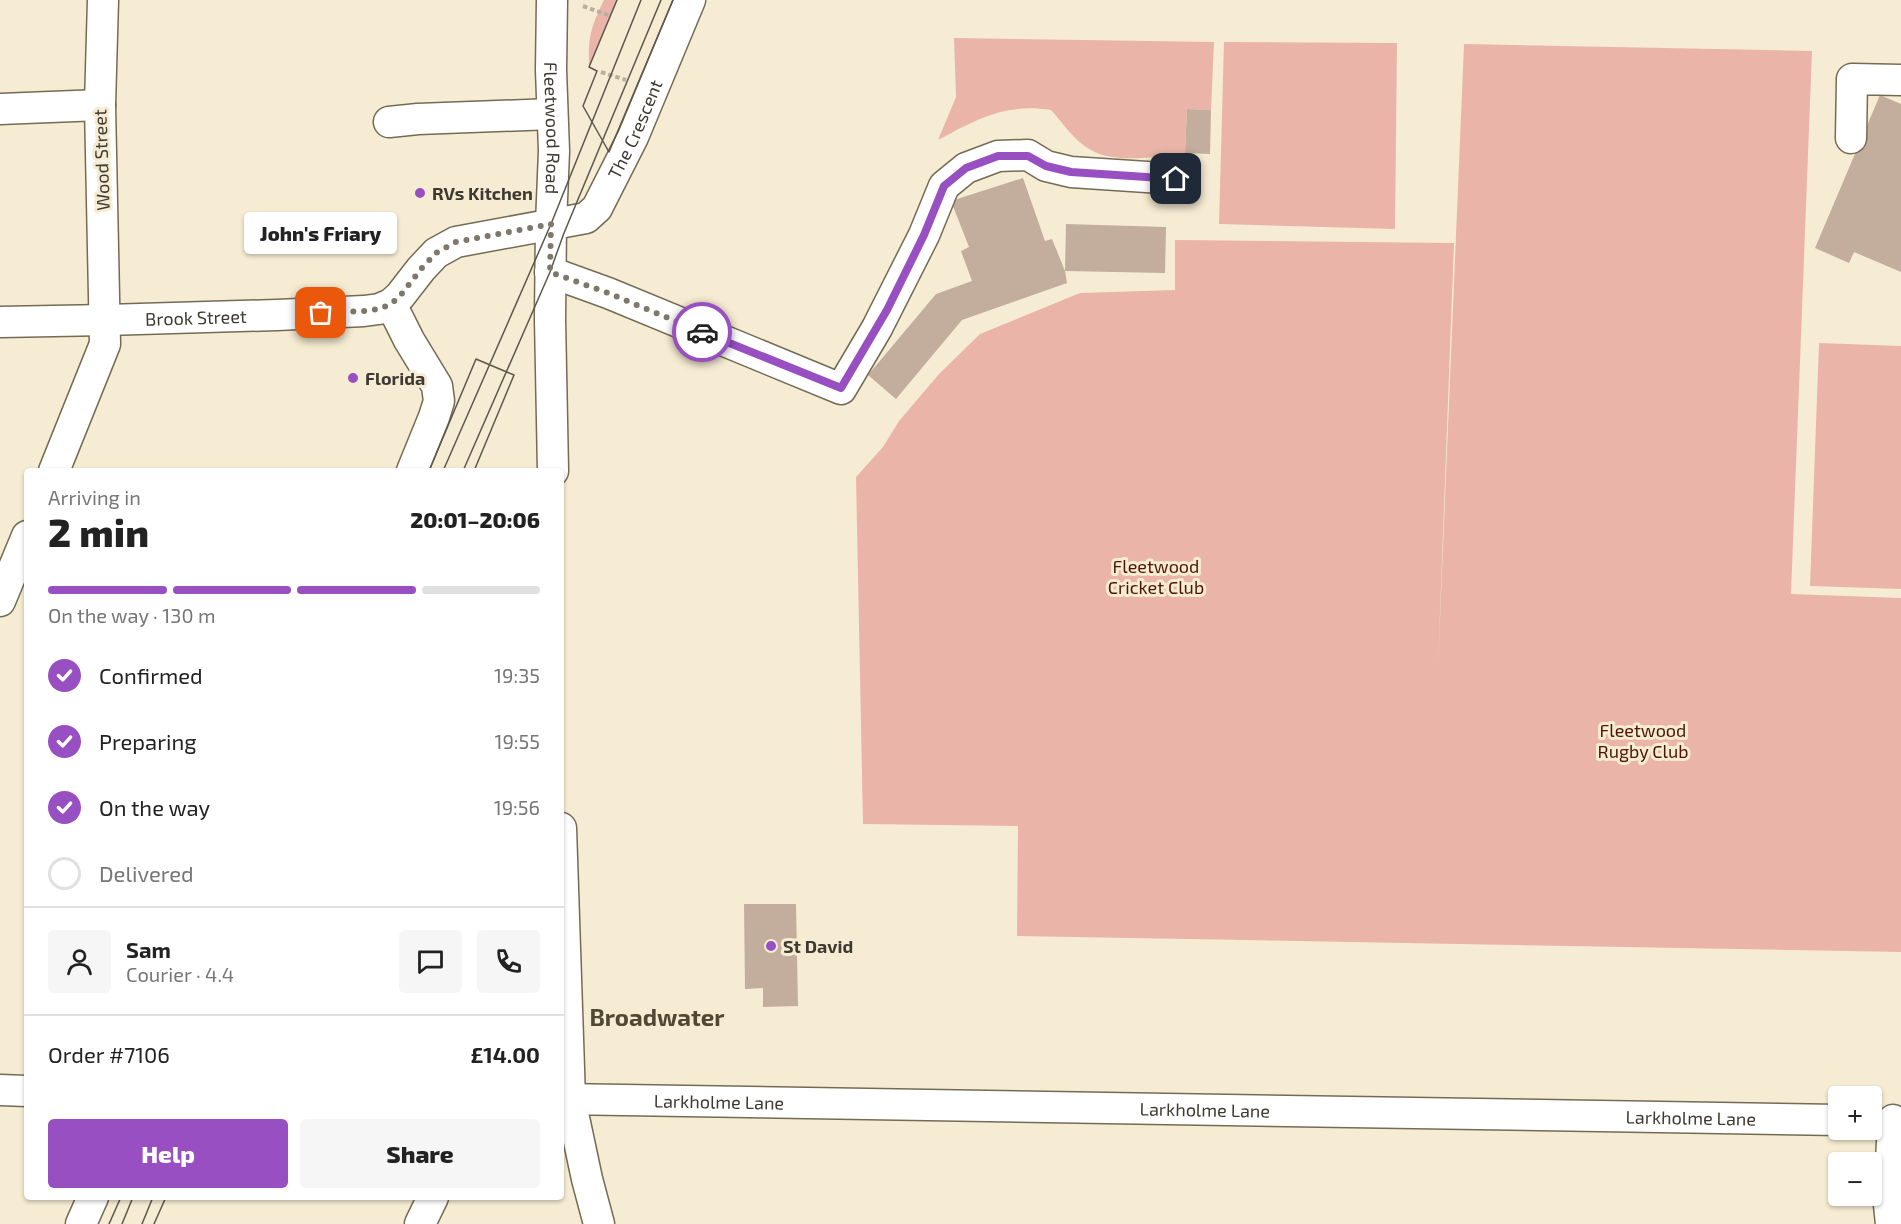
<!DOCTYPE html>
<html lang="en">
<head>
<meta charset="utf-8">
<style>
	:root { --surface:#fff; --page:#f6f6f6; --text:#222; --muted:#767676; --line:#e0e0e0; --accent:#984fc1 }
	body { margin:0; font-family:"Exo 2",sans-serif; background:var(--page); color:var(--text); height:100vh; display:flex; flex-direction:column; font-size:22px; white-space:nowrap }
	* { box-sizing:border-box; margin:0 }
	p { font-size:20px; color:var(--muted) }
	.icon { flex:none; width:33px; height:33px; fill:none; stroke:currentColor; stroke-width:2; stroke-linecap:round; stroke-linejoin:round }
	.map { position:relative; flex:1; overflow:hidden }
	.panel { position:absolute; left:24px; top:468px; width:540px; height:732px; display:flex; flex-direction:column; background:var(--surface); border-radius:6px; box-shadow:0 2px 4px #0004 }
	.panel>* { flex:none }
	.tools { position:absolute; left:1828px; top:1086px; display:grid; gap:12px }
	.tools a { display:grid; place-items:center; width:54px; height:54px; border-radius:6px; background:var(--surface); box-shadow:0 2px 4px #0004; font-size:30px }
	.pin { position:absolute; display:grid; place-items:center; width:51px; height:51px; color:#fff; margin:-26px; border-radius:12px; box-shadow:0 3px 9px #0006 }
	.courier { position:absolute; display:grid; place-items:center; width:60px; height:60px; margin:-30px; border:4px solid #984fc1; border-radius:50%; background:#fff; color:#222; box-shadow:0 2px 8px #0007 }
	.bubble { position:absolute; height:42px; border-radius:6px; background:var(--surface); box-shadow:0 2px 4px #0004; font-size:20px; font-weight:800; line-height:42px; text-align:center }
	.overview em { font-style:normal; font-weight:800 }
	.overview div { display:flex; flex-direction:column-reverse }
	.overview { display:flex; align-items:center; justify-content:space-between; height:102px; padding:0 24px }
	h1 { font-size:39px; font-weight:800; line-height:45px }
	.bar { display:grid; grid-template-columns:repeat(4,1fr); gap:9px 6px; align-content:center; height:72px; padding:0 24px }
	.bar i { height:8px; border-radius:4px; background:var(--line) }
	.bar .selected { background:var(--accent) }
	.bar p { grid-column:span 4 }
	.line { display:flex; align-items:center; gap:15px; padding:0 24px; border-top:2px solid var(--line) }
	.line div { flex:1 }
	.round { display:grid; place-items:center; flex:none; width:63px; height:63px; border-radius:6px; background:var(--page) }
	ol { padding:0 24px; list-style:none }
	li { display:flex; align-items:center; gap:18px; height:66px }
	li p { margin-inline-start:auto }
	li .icon { padding:6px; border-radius:50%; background:var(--accent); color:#fff; stroke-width:4 }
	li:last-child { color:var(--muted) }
	li i { width:33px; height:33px; border:3px solid var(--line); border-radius:50% }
	.primary-button { display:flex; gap:12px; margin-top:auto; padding:12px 24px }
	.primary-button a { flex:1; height:69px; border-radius:6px; background:var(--accent); color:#fff; font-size:24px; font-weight:800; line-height:69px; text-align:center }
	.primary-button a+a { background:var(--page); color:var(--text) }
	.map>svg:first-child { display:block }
	.green { fill:#eab5a8 }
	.building { fill:#c3ad9c }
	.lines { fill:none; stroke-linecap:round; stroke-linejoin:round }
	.minor-casing { stroke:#746b55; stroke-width:33 }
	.path { stroke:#b8b09c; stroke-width:4; stroke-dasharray:4.5 3; stroke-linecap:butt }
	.minor { stroke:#fff; stroke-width:30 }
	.tram { stroke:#5c574b; stroke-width:1.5 }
	.done { stroke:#7e786a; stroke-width:6; stroke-dasharray:0 10.8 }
	.route { stroke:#984fc1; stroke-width:8 }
	.poi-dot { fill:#984fc1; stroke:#f6ecd3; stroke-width:2 }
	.labels { text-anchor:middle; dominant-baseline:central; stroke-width:6; stroke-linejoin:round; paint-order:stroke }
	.street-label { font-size:18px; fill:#3e3a31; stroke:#f6ecd3 }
	.poi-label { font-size:18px; font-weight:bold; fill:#3e3a31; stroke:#f6ecd3; text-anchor:start }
	.park-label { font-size:18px; fill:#4d1306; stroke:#f6ecd3 }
	.district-label { font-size:24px; font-weight:bold; fill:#504833; stroke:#f6ecd3 }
</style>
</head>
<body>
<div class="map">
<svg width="1901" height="1224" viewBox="0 0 1901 1224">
	<rect width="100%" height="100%" fill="#f6ecd3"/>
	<!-- green -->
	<path class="green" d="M604,0h13l-28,67c-1,-31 2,-40 15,-67z
		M954,38l260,4 -3,68 -24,-1 -2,44c-27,4 -70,11 -94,-3 -17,-9 -28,-27 -40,-40 -46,-7 -74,9 -113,30l18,-43z
		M1224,42l173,1 -2,186 -176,-5z
		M1464,44l348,7 -21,543 110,4v354l-884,-16 1,-110 -155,-2 -7,-347 27,-30 16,-26 40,-47 41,-40 100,-41 95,-3v-50l279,3 -16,423z
		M1819,343l82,3v243l-91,-3z"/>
	<!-- building -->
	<path class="building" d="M1880,95l21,9v168l-47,-20 -5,11 -34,-15z
		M1187,109l24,1 -1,44 -25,-1z
		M1023,178l22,63 7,-2 13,32 2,12 -105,37 -66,79 -28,-24 68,-81 36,-13 -11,-30 8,-4 -18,-46z
		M1066,224l100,3 -1,46 -100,-2z
		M744,904h52l2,102 -35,1v-19l-18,1z"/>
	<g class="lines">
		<defs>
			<g id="minor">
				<path id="s1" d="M552,0l-1,70 3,81 -3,73 -1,95 3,152"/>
				<path d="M0,109l100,-4"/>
				<path d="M389,122l29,-3 134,-5"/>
				<path d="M1851,138l1,-59 49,1"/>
				<path d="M550,272l58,21 233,96 36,-61 47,-93 20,-49 22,-18 32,-12 30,-1 18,11 25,6 106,7"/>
				<path d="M391,304l18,36 28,46 2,15 -5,16 -22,54"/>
				<path id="s2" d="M0,322l106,-2 171,-5 87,-4 15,-2 12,-5 9,-8 21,-27 15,-16 20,-11 130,-24 11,-10 36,-71 57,-137"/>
				<path d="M54,471l51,-127 -5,-239 3,-105"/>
				<path d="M0,601l27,-65"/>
				<path d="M561,828l9,271 17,80 12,45"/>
				<path d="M0,1090l27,1"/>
				<path id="s3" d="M561,1099l1278,21"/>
				<path d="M81,1224l12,-27"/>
				<path d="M420,1224l13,-27"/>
				<path d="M1891,1224l-2,-19 4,-85"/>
			</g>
		</defs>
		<!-- minor casing -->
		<use href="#minor" class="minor-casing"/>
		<!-- path -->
		<path class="path" d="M583,6l28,10
			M601,72l25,8"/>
		<!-- minor -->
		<use href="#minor" class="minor"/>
		<!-- tram -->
		<path class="tram" d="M609,152l-26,-46 14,-35 -8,-4 28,-67
			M609,152l64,-152
			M429,471l47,-112 38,16 -40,96
			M443,471l108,-247 90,-224
			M463,471l87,-199 14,-39 97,-233
			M109,1224l12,-27
			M122,1224l11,-27
			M142,1224l11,-27
			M154,1224l12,-27"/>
	</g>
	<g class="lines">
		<!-- done -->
		<path class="done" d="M321,313l43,-2 15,-2 12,-5 9,-8 21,-27 15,-16 20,-11 95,-18 -1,48 58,21 94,39"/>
		<!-- route -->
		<path class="route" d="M702,332l139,56 46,-78 37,-75 20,-49 22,-18 32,-12h30l18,10 25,6 105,7"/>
	</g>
	<!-- markers -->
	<g class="poi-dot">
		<circle cx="420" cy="193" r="6"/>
		<circle cx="353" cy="378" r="6"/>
		<circle cx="771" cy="946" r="6"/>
	</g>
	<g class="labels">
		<!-- street labels -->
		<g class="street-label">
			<text stroke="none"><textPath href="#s1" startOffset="128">Fleetwood Road</textPath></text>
			<text stroke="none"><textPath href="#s2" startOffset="718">The Crescent</textPath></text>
			<text transform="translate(101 160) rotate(-92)">Wood Street</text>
			<text stroke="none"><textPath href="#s2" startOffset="196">Brook Street</textPath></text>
			<text stroke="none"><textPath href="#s3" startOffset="158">Larkholme Lane</textPath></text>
			<text stroke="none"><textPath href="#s3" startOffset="644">Larkholme Lane</textPath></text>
			<text stroke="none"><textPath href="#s3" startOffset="1130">Larkholme Lane</textPath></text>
		</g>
		<!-- poi labels -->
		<g class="poi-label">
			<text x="432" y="193">RVs Kitchen</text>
			<text x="365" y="378">Florida</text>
			<text x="783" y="946">St David</text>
		</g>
		<!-- park labels -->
		<g class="park-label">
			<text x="1156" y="566">Fleetwood<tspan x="1156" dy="21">Cricket Club</tspan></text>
			<text x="1643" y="730">Fleetwood<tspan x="1643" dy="21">Rugby Club</tspan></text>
		</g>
		<!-- district labels -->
		<g class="district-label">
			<text x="657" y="1016">Broadwater</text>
		</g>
	</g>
</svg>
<div class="tools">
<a>+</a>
<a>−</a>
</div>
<div class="pin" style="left:321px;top:313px;background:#ea580c"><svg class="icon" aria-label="bag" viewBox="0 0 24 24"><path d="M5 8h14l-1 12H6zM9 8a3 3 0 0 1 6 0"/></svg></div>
<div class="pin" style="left:1176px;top:179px;background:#1f2937"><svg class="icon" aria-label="home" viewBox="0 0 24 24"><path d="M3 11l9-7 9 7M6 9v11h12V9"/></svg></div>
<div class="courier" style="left:702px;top:332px"><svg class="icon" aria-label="car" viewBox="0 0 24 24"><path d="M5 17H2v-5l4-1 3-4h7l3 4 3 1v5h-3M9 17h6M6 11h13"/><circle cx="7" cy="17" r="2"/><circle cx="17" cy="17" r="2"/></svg></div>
<div class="bubble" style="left:244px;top:212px;width:153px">John's Friary</div>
<section class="panel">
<div class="overview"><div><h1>2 min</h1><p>Arriving in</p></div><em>20:01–20:06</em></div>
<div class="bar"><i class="selected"></i><i class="selected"></i><i class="selected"></i><i></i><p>On the way · 130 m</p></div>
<ol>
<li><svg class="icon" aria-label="check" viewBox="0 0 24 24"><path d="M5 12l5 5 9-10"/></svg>Confirmed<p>19:35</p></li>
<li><svg class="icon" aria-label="check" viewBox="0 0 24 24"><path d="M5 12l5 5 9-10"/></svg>Preparing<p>19:55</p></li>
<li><svg class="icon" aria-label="check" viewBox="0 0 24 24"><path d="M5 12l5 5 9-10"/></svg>On the way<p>19:56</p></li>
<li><i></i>Delivered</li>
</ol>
<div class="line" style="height:108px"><a class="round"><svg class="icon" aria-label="person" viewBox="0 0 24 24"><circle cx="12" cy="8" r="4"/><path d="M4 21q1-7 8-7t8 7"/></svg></a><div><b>Sam</b><p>Courier · 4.4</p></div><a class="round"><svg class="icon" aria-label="chat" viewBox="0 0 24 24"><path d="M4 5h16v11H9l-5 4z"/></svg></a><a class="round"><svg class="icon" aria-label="phone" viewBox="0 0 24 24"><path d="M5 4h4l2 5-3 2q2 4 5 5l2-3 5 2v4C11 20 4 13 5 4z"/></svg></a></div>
<div class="line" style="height:78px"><div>Order #7106</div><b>£14.00</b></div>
<div class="primary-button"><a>Help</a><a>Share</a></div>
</section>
</div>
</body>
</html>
